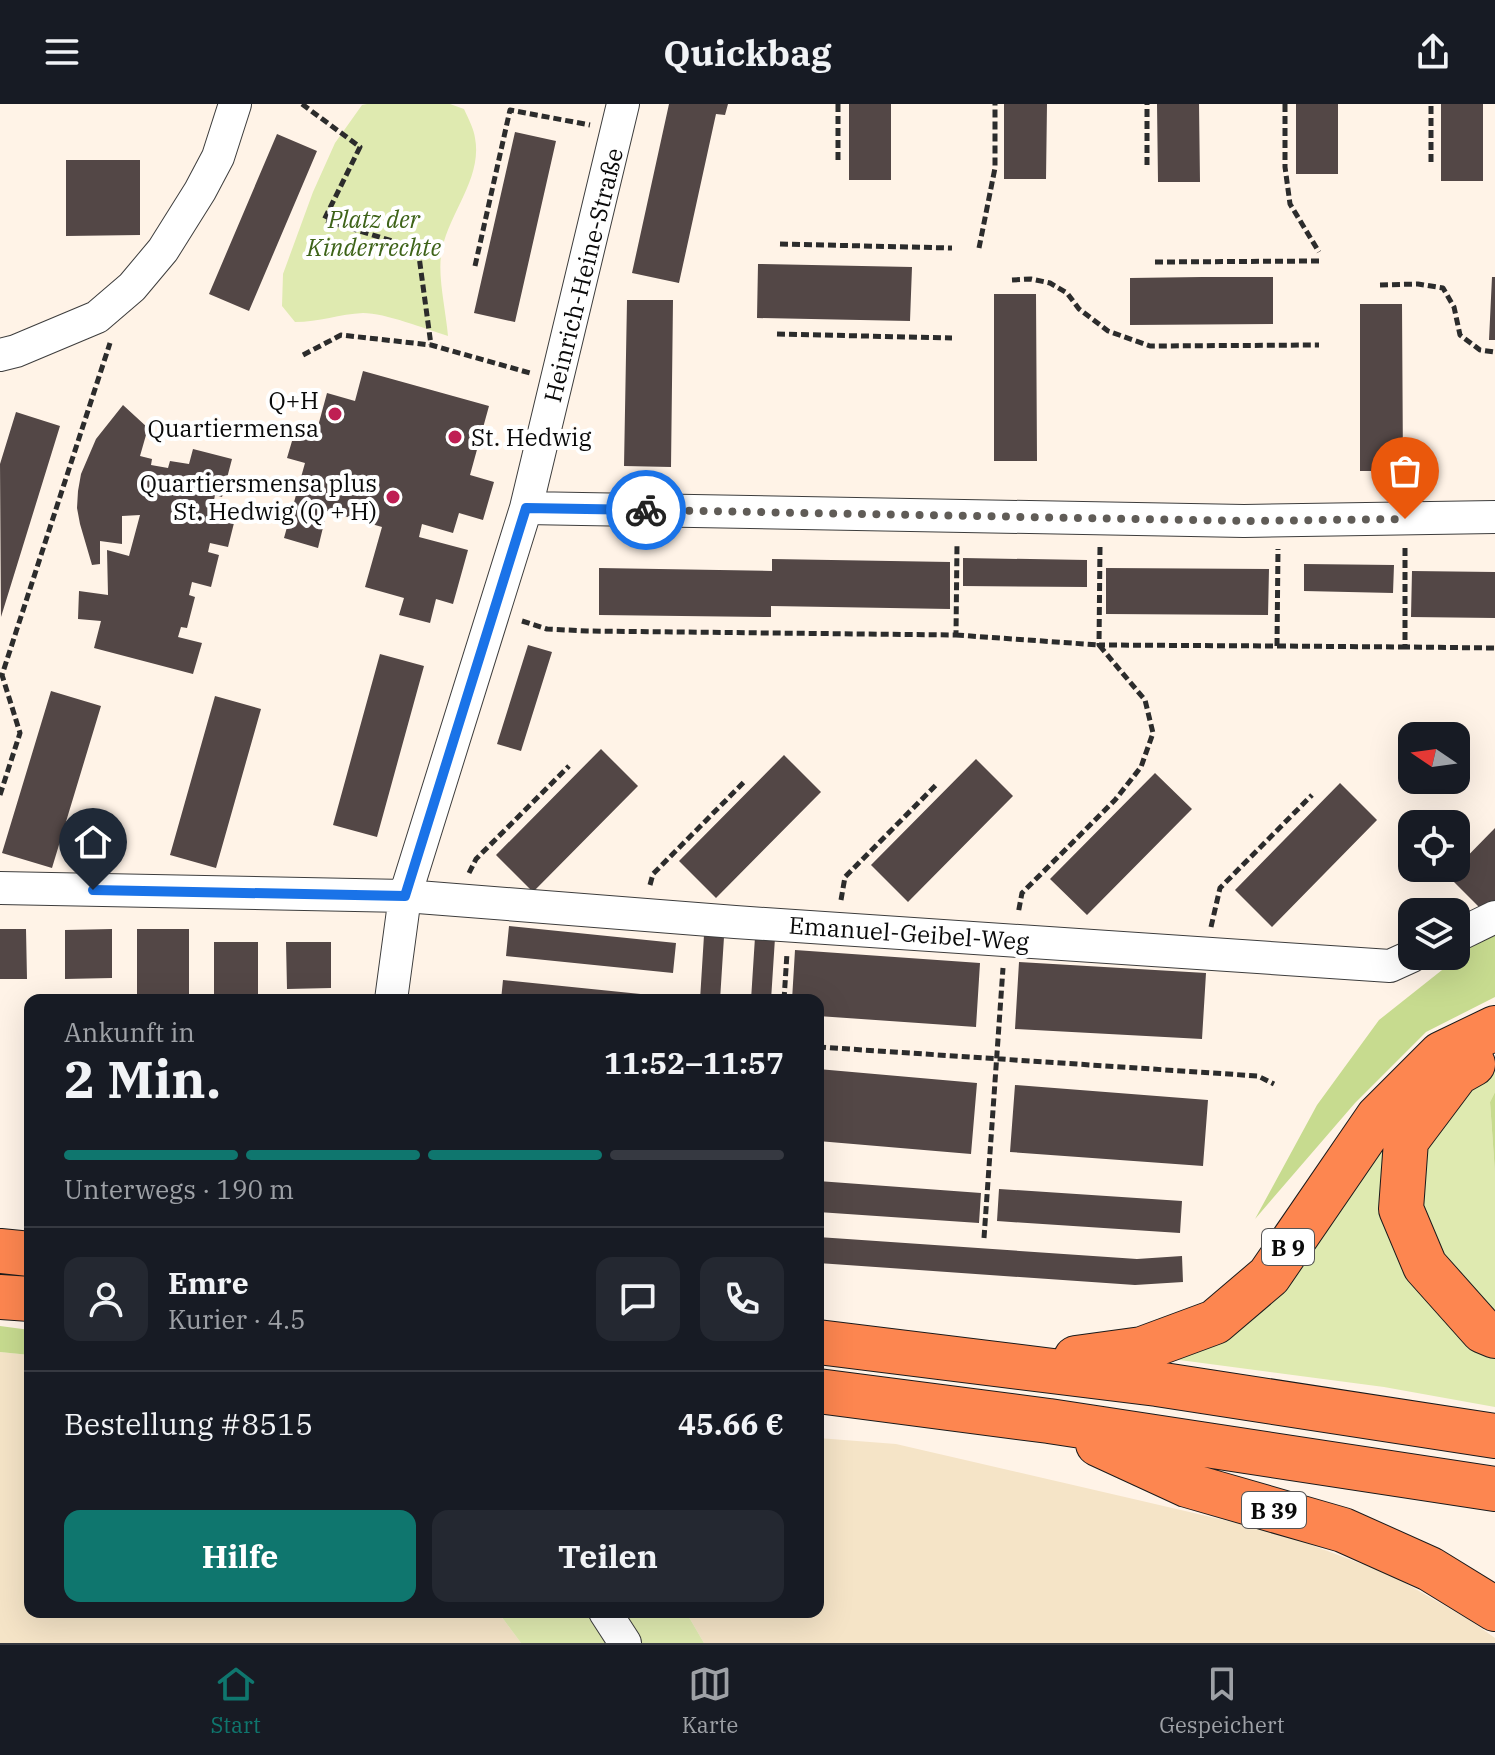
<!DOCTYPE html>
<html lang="de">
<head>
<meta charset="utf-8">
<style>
	:root { --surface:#171b24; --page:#242831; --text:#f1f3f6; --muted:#9ea1a6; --line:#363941; --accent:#0f766e }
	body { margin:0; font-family:"IBM Plex Serif",serif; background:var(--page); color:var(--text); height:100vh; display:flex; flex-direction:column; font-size:30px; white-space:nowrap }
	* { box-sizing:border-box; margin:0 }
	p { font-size:26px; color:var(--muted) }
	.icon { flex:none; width:44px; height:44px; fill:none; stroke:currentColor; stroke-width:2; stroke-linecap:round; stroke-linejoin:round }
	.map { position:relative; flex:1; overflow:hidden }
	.side { position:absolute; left:24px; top:890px; width:800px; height:624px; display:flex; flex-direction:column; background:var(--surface); border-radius:16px; box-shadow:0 8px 32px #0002 }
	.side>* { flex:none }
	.needle { width:52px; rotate:283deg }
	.buttons { position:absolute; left:1398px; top:618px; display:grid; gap:16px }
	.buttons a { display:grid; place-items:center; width:72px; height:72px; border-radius:16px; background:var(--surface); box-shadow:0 8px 32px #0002; font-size:40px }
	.pin { position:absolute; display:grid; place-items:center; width:68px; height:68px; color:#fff; margin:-82px -34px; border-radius:50% 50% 50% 0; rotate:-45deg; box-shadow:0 0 8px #0007 }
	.pin .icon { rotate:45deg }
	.courier { position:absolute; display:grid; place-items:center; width:80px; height:80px; margin:-40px; border:6px solid #1a73e8; border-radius:50%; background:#fff; color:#222; box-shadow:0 2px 10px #0007 }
	.summary em { font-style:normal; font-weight:800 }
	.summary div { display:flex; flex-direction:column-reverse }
	.summary { display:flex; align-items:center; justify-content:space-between; height:136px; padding:0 40px }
	h1 { font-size:52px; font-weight:800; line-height:60px }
	.bar { display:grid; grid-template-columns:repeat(4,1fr); gap:12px 8px; align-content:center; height:96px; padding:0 40px }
	.bar i { height:10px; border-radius:6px; background:var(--line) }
	.bar .active { background:var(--accent) }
	.bar p { grid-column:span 4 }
	.line { display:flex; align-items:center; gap:20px; padding:0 40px; border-top:2px solid var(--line) }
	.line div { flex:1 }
	.round { display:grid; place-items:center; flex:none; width:84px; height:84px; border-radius:16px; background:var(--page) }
	.action { display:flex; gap:16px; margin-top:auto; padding:16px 40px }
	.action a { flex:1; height:92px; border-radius:16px; background:var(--accent); color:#fff; font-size:32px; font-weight:800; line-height:92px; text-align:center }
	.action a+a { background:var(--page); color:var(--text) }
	header { display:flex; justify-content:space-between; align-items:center; height:104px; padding:0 40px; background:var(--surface); font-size:36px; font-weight:800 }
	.menu { display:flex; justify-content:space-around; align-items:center; height:112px; border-top:2px solid var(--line); background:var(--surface); font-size:22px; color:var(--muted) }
	.menu a { display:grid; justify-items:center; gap:4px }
	.menu .active { color:var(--accent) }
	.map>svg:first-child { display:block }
	.farmland { fill:#f5e4c7 }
	.green { fill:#dfeab0 }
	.forest { fill:#c7db8f }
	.building { fill:#534746 }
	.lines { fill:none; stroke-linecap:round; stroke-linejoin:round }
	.minor-casing { stroke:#3d3d3d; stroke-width:34 }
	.trunk-casing { stroke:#1b1b1b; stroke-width:46 }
	.path { stroke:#2c2c2c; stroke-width:5; stroke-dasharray:8 4; stroke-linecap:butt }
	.minor { stroke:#fff; stroke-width:32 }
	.trunk { stroke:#fd8650; stroke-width:44 }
	.done { stroke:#605c57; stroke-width:8; stroke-dasharray:0 14.4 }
	.route { stroke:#1a73e8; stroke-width:10 }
	.poi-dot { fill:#bf1e53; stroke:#fff; stroke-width:3 }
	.labels { text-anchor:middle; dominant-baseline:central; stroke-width:8; stroke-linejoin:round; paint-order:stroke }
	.shield { fill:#fff; stroke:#545454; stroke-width:2 }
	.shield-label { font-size:22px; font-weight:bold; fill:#0a0a0a }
	.park-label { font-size:24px; font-style:italic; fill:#3e6319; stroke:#fff }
	.street-label { font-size:24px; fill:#0a0a0a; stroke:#fff }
	.poi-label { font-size:24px; fill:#0a0a0a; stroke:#fff; text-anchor:end }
</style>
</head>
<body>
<header><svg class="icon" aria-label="menu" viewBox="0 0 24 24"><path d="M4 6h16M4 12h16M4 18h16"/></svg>Quickbag<svg class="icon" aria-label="share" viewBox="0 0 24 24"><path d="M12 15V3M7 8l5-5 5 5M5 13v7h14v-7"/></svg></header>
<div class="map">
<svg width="1495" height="1539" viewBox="0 0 1495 1539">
	<rect width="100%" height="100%" fill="#fff3e7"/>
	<!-- farmland -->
	<path class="farmland" d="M0,1248l30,3v257h468l23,31h-521z
		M818,1334l78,6 384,89 111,42 77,44 27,19v5h-791l-18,-31h132z"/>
	<!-- green -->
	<path class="green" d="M367,0h83l14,5c4,9 10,20 11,29 8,42 -29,77 -34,118 -3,22 5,56 7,80 -22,-7 -63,-23 -85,-23 -23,1 -44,9 -68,9l-13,-16 1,-32 30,-82 22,-49 27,-38z
		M1495,957v31l-5,10 5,71v144l-57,-59 -22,-75 3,-33 52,-73z
		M1389,1027l60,191 46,36v49l-111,-20 -212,-28z
		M511,1508h175l18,31h-183l-20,-27z"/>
	<!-- forest -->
	<path class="forest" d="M1495,824v69l-69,35 -71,71 -100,116 62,-114 62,-85z
		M1495,988v81l-5,-71z
		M0,1222l30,4v25l-30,-3z"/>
	<!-- building -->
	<path class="building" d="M669,0h59l-3,11 -9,-1 -37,169 -47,-10z
		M849,0h42v76h-42z
		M1004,0h43l-1,75h-42z
		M1157,0h42l1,78h-42z
		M1296,0h42v70h-42z
		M1441,0h42v77h-42z
		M515,28l41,9 -41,181 -41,-9z
		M277,30l40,17 -68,160 -40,-17z
		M66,56h74v75l-74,1z
		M758,160l154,3 -2,54 -153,-3z
		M1202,173h71v47l-143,1v-47z
		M1492,173h3v63h-6z
		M994,190h42l1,167h-43z
		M627,196h46l-2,167 -47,-1z
		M1360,200h42l1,167h-43z
		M363,267l126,35 -19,69 24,7 -11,38 -24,-7 -6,20 -31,-9 -3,13 49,13 -15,54 -17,-5 -6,24 -31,-8 5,-17 -39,-11 17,-60 -55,-16 -9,37 -34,-10 21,-75 -18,-5 10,-34 20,6 10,-37 28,8z
		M123,301l25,23 -8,28 12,3 -1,6 17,3 2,-7 19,3 4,-15 39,10 -10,38 -7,-2 -2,10 24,6 -9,36 -18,-4 -2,9 11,3 -8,32 -19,-5 -3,13 6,2 -8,31 -6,-1 -3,10 24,6 -9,31 -99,-26 7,-27 -23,-2 1,-28 29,4 -1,-45 22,6 11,-41 -18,1v28l-22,-3v23l-8,1 -12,-41 -3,-16 1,-17 3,-17 15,-35z
		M16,308l44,14 -59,191 -1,-153z
		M963,454l124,2v27l-124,-1z
		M772,455l178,3v47l-179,-3v11l-172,-2v-47l173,3z
		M1304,460l90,1 -1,28 -89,-2z
		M1106,464l163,1 -1,46 -162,-1z
		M1412,467l83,1v46l-84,-1z
		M528,541l24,7 -31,99 -24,-7z
		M380,550l44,12 -47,171 -44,-12z
		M51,587l50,15 -49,162 -50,-15z
		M215,592l46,13 -45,159 -46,-13z
		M601,645l37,37 -105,106 -37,-37z
		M784,651l37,37 -105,106 -37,-37z
		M976,655l37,37 -105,106 -37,-37z
		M1155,669l37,36 -105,106 -37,-36z
		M1340,679l37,37 -105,107 -37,-37z
		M1495,724v74l-10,11 -37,-37z
		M509,822l167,17 -3,30 -167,-17z
		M0,825h26l1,50h-27z
		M112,825v49l-47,1v-49z
		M137,825h52v67l-52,1z
		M704,831l20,2 -4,63h-20z
		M755,833l20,1 -4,62h-20z
		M214,838h44v58h-44z
		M286,838h45v46l-44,1z
		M795,846l185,13 -4,64 -158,-11v-16h-26z
		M1019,858l187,11 -4,66 -187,-10z
		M503,876l167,17 -1,3h-168z
		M818,965l159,14 -6,71 -153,-13z
		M1015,981l193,15 -5,66 -193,-14z
		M818,1077l163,12 -2,30 -161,-11z
		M999,1085l183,12 -2,32 -183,-12z
		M818,1133l319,22 45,-3 1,26 -48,3 -317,-22z"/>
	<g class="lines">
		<defs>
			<path id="minor" d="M0,251l16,-4 81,-34 35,-30 31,-37 37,-59 18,-34 17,-53
				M526,404l718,13 251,-4
				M0,784l405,8 330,26 655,44 22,-10
				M1456,832l39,-19
				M391,896l14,-104 121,-388 97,-404
				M605,1508l20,31"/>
			<path id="trunk" d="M1473,960l-16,9 -51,68 -5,68 24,57 58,65 12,5
				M0,1147l30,3
				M0,1193l30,2
				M818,1238l339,42 338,52
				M1076,1254l66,-9 73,-27 54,-46 109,-159 63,-63 54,-26
				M818,1287l231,30 446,68
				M1098,1340l89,41 156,45 87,39 65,40"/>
		</defs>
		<!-- minor casing -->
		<use href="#minor" class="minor-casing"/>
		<!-- trunk casing -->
		<use href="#trunk" class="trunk-casing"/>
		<!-- path -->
		<path class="path" d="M302,0l58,43 -36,73 94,29 13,96
			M838,0v60
			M1285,0v63l5,37 29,48
			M1431,58v-58
			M1147,61v-61
			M780,140l172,4
			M979,144l16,-80v-64
			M1155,158l164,-1
			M475,162l35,-156 80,15
			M1012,176l19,-1 19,4 17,10 12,16 29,22 42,15 169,-1
			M1380,181l38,-1 25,4 11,19 6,28 20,15 15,2
			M777,230l175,4
			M303,251l38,-20 90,10 99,28
			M1100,443l-1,98 178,1 1,-97
			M1405,444v99l90,1
			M522,517l25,8 40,2 369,4 1,-91
			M956,531l143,10 46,55 8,33 -12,34 -26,33 -93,93 -4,21
			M1278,542l127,1
			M0,691l20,-62 -18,-58 108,-332
			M469,769l7,-14 93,-93
			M650,781l3,-11 92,-93
			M841,796l4,-23 92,-93
			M1211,823l9,-39 92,-93
			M784,896l3,-47
			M818,943l440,29 16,8
			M984,1134l19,-270"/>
		<!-- minor -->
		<use href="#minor" class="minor"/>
		<!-- trunk -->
		<use href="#trunk" class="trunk"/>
	</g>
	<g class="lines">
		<!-- done -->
		<path class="done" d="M646,406l598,11 161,-2"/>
		<!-- route -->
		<path class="route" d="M93,786l312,6 121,-388 120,2"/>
	</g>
	<!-- markers -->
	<g class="poi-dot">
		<circle cx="335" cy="310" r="8"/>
		<circle cx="455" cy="333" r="8"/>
		<circle cx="393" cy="393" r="8"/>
	</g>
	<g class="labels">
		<!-- shield labels -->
		<g class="shield">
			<rect x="1262" y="1125" width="52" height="36" rx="6"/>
			<rect x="1242" y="1388" width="64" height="36" rx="6"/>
		</g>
		<g class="shield-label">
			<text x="1288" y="1143">B 9</text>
			<text x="1274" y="1406">B 39</text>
		</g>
		<!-- park labels -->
		<g class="park-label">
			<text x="374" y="115">Platz der<tspan x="374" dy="28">Kinderrechte</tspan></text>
		</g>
		<!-- street labels -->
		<g class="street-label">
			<text transform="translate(583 171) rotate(-76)">Heinrich-Heine-Straße</text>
			<text transform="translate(909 829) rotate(4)">Emanuel-Geibel-Weg</text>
		</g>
		<!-- poi labels -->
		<g class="poi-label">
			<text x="319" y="296">Q+H<tspan x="319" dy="28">Quartiermensa</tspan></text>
			<text x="471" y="333" text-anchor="start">St. Hedwig</text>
			<text x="377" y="379">Quartiersmensa plus<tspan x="377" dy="28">St. Hedwig (Q + H)</tspan></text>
		</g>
	</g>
</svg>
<div class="buttons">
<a><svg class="needle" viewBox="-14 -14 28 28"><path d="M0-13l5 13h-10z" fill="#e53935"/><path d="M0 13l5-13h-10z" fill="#9ea1a6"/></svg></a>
<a><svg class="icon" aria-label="locate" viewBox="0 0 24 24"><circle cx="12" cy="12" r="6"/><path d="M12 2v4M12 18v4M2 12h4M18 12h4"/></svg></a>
<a><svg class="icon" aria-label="layers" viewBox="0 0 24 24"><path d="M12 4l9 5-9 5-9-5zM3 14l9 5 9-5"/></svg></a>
</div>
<div class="pin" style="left:1405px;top:415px;background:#ea580c"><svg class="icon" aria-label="bag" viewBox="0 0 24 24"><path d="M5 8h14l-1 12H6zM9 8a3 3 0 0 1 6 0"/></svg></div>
<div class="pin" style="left:93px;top:786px;background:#1f2937"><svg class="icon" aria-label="home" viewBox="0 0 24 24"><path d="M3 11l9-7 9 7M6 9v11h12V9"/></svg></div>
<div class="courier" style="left:646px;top:406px"><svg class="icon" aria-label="bike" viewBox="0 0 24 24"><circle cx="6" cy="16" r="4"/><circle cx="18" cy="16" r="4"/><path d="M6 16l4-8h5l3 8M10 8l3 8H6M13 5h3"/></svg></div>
<section class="side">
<div class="summary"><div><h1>2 Min.</h1><p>Ankunft in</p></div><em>11:52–11:57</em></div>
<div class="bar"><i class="active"></i><i class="active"></i><i class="active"></i><i></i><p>Unterwegs · 190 m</p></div>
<div class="line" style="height:144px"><a class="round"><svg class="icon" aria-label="person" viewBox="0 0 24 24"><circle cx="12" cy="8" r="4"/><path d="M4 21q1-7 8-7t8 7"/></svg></a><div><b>Emre</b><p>Kurier · 4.5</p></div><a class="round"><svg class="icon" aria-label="chat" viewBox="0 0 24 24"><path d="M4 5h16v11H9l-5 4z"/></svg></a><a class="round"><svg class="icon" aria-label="phone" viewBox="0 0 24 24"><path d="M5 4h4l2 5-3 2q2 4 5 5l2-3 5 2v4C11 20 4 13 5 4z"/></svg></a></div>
<div class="line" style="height:104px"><div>Bestellung #8515</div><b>45.66 €</b></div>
<div class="action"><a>Hilfe</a><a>Teilen</a></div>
</section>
</div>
<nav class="menu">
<a class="active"><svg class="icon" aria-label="home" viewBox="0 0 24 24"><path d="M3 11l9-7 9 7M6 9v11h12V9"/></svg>Start</a>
<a><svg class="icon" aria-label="map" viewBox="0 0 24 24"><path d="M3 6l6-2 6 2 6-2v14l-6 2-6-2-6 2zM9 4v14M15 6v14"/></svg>Karte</a>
<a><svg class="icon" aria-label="saved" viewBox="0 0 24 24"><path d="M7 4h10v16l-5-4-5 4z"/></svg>Gespeichert</a>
</nav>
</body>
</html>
